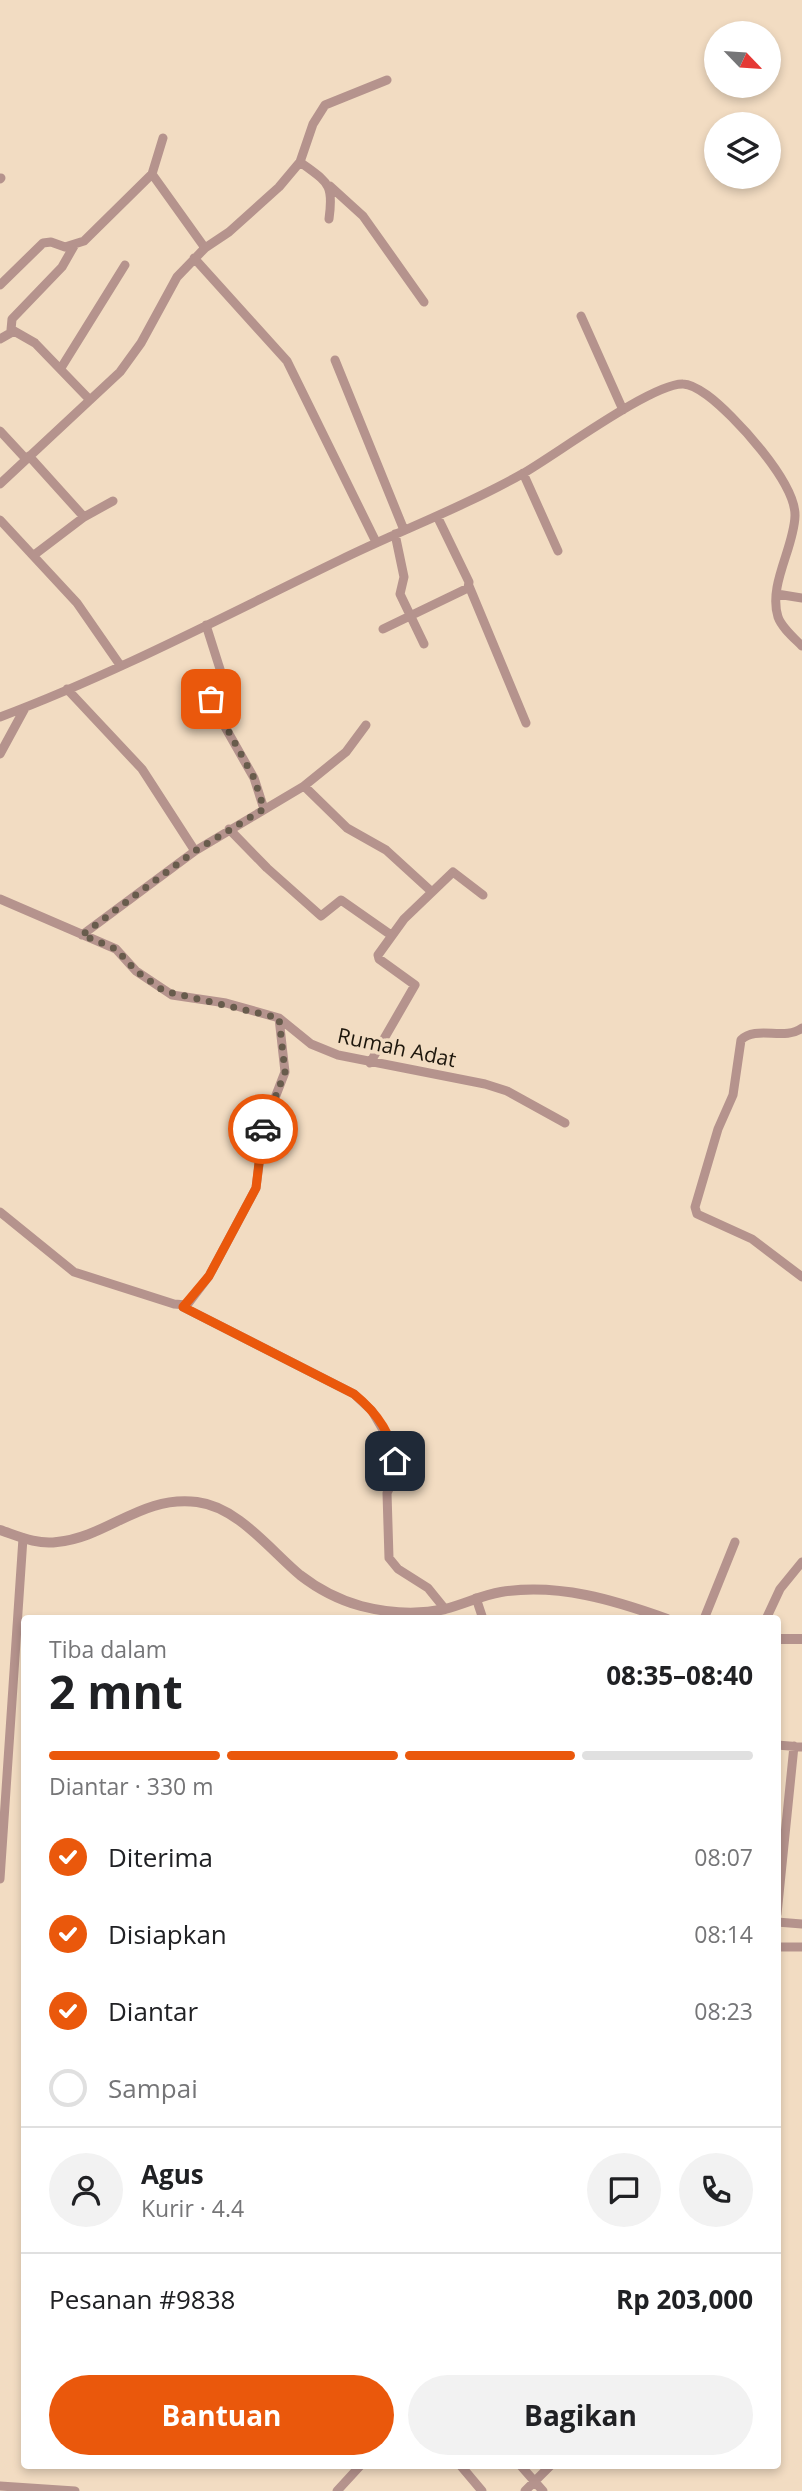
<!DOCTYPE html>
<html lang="id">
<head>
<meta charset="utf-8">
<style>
	:root { --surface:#fff; --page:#f2f2f2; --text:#202124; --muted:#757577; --line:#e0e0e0; --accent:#ea580c }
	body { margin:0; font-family:"Open Sans",sans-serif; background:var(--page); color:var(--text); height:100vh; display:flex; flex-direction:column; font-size:26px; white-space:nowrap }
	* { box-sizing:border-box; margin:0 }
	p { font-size:23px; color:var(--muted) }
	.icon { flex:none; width:38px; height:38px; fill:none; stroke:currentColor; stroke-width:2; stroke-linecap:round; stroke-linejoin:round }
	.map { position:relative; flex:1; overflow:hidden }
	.details { position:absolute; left:21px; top:1615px; width:760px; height:854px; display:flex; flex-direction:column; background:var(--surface); border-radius:7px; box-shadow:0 4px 10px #0003 }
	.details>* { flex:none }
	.needle { width:46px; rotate:115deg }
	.buttons { position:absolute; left:704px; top:21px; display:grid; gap:14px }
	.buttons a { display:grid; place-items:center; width:77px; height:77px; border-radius:50%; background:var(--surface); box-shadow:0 4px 10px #0003; font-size:35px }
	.pin { position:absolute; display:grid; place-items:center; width:60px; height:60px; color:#fff; margin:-30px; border-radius:14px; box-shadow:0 4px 10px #0006 }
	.courier { position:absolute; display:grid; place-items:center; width:70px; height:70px; margin:-35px; border:5px solid #ea580c; border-radius:50%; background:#fff; color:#222; box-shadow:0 2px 9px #0007 }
	.summary em { font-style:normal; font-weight:700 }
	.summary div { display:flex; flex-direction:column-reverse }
	.summary { display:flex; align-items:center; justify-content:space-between; height:119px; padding:0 28px }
	h1 { font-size:46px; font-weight:700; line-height:52px }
	.bar { display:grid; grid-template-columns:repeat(4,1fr); gap:10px 7px; align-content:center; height:84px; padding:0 28px }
	.bar i { height:9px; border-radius:5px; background:var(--line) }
	.bar .active { background:var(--accent) }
	.bar p { grid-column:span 4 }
	.line { display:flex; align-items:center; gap:18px; padding:0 28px; border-top:2px solid var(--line) }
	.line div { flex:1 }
	.round { display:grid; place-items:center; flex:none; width:74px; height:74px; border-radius:37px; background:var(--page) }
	ol { padding:0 28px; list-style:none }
	li { display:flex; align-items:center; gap:21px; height:77px }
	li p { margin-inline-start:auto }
	li .icon { padding:7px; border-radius:50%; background:var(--accent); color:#fff; stroke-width:4 }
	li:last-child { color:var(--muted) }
	li i { width:38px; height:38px; border:4px solid var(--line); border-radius:50% }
	.action { display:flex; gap:14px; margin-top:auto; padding:14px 28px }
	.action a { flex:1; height:80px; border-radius:42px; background:var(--accent); color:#fff; font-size:28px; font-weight:700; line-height:80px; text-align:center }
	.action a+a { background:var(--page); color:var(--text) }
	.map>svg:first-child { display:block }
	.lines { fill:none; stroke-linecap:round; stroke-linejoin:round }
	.minor { stroke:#b5938d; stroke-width:9 }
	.tertiary { stroke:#b5938d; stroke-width:10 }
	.done { stroke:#685c4c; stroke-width:7; stroke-dasharray:0 12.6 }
	.route { stroke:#ea580c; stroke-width:9 }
	.labels { text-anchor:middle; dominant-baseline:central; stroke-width:7; stroke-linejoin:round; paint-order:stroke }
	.street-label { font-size:21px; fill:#1e170d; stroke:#f2dcc2 }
</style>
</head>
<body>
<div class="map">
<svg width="802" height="2491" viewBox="0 0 802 2491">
	<rect width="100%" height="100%" fill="#f2dcc2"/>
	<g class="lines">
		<!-- minor -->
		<path class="minor" d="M300,162c28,21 34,21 29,57
			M152,174l53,74
			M0,179l1,-1
			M330,186l33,30 61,86
			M194,258l93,103 89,181
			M0,285l43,-42 8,-1 14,5 19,-6 68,-67 11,-36
			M581,316l42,94
			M11,330l1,-11 50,-52 12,-21
			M0,339l14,-8 21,12 55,57
			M335,360l69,170
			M61,368l64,-103
			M0,431l26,28
			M29,456l55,61
			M523,473l35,78
			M0,484l120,-112 21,-29 36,-66 28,-29 24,-16 50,-45 21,-25 13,-38 12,-19 62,-25
			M0,520l77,83 43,62
			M395,534l9,43 -4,17 24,50
			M34,555l50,-38 29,-16
			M469,586l57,137
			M777,594l25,4
			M206,625l20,63 -14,10v6l42,74 10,31
			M383,629l85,-41 1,-6 -32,-66
			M67,689l75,80 53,82
			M0,717c117,-44 228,-103 340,-157 61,-30 124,-53 182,-86 32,-18 130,-91 161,-90 8,0 17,6 24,11 26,19 89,87 88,121 -1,32 -27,69 -17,101 4,11 16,21 24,29
			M0,754l25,-46
			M304,786l43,42 39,22 46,42
			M229,829l38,39 54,48 20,-16 50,35
			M0,899l116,50 20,22 36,24 54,8 53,15 32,26 27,11 147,29 22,7 58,32
			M82,935l113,-84 109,-65 42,-34 20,-27
			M802,1028c-17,13 -46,-3 -61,12l-8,55 -15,34 -23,78 2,7 55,25 50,38
			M370,1063l45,-78 -36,-26 -1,-4 26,-36 49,-47 30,23
			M0,1212l74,60 100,32 13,1 22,-29 47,-88 8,-62 21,-54 -6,-54
			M183,1307l171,87 18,17 22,38 2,26 -9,18 2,65 9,11 30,19 17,21
			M476,1598l7,21
			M704,1619l31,-77
			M766,1619l14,-30 22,-27
			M777,1745l25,2
			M0,1879l23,-341
			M777,1914l17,-168
			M777,1922l25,2
			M777,1947h25
			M461,2466l21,25
			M521,2466l22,25
			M0,2486l75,5
			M337,2491l23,-25
			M525,2491l25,-25"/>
		<!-- tertiary -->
		<path class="tertiary" d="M0,1530c18,6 37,15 57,12 51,-5 84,-47 140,-40 41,5 73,48 103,73 18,14 39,25 61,31 27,7 57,9 84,3 20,-5 37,-14 56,-17 58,-9 113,8 166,27
			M777,1639h25"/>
	</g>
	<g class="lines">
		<!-- done -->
		<path class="done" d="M211,699l43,79 10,31 -69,42 -113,84 34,14 20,22 28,20 115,27 6,54 -22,57"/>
		<!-- route -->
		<path class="route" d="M263,1129l-7,59 -47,88 -26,31 171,87c21,17 38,40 41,67"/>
	</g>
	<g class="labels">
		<!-- street labels -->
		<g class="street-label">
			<text transform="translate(397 1047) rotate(12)">Rumah Adat</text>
		</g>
	</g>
</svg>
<div class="buttons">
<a><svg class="needle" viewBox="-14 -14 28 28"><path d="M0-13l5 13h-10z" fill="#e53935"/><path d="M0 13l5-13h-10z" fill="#757577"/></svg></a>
<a><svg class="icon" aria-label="layers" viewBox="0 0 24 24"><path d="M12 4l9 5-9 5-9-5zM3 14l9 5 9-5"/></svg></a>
</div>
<div class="pin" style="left:211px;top:699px;background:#ea580c"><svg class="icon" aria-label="bag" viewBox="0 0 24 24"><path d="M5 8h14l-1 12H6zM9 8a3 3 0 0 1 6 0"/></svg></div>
<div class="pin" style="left:395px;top:1461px;background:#1f2937"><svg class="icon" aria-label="home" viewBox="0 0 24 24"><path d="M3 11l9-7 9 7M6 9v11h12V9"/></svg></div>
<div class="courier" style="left:263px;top:1129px"><svg class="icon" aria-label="car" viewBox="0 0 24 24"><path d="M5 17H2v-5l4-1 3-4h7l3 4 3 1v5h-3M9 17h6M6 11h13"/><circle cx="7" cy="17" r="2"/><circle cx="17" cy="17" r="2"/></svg></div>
<section class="details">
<div class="summary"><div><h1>2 mnt</h1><p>Tiba dalam</p></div><em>08:35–08:40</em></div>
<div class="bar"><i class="active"></i><i class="active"></i><i class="active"></i><i></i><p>Diantar · 330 m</p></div>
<ol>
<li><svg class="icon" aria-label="check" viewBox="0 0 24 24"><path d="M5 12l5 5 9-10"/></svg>Diterima<p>08:07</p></li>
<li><svg class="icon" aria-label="check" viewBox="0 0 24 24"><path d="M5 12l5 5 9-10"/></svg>Disiapkan<p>08:14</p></li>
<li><svg class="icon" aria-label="check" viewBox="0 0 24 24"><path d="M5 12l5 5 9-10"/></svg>Diantar<p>08:23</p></li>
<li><i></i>Sampai</li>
</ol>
<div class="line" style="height:126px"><a class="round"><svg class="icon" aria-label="person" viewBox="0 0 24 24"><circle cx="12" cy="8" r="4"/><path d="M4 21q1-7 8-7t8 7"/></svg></a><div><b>Agus</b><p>Kurir · 4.4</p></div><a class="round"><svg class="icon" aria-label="chat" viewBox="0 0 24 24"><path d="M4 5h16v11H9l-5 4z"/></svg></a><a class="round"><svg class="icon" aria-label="phone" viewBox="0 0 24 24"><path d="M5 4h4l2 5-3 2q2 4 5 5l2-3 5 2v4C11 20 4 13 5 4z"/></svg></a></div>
<div class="line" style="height:91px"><div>Pesanan #9838</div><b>Rp 203,000</b></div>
<div class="action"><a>Bantuan</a><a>Bagikan</a></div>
</section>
</div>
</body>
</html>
